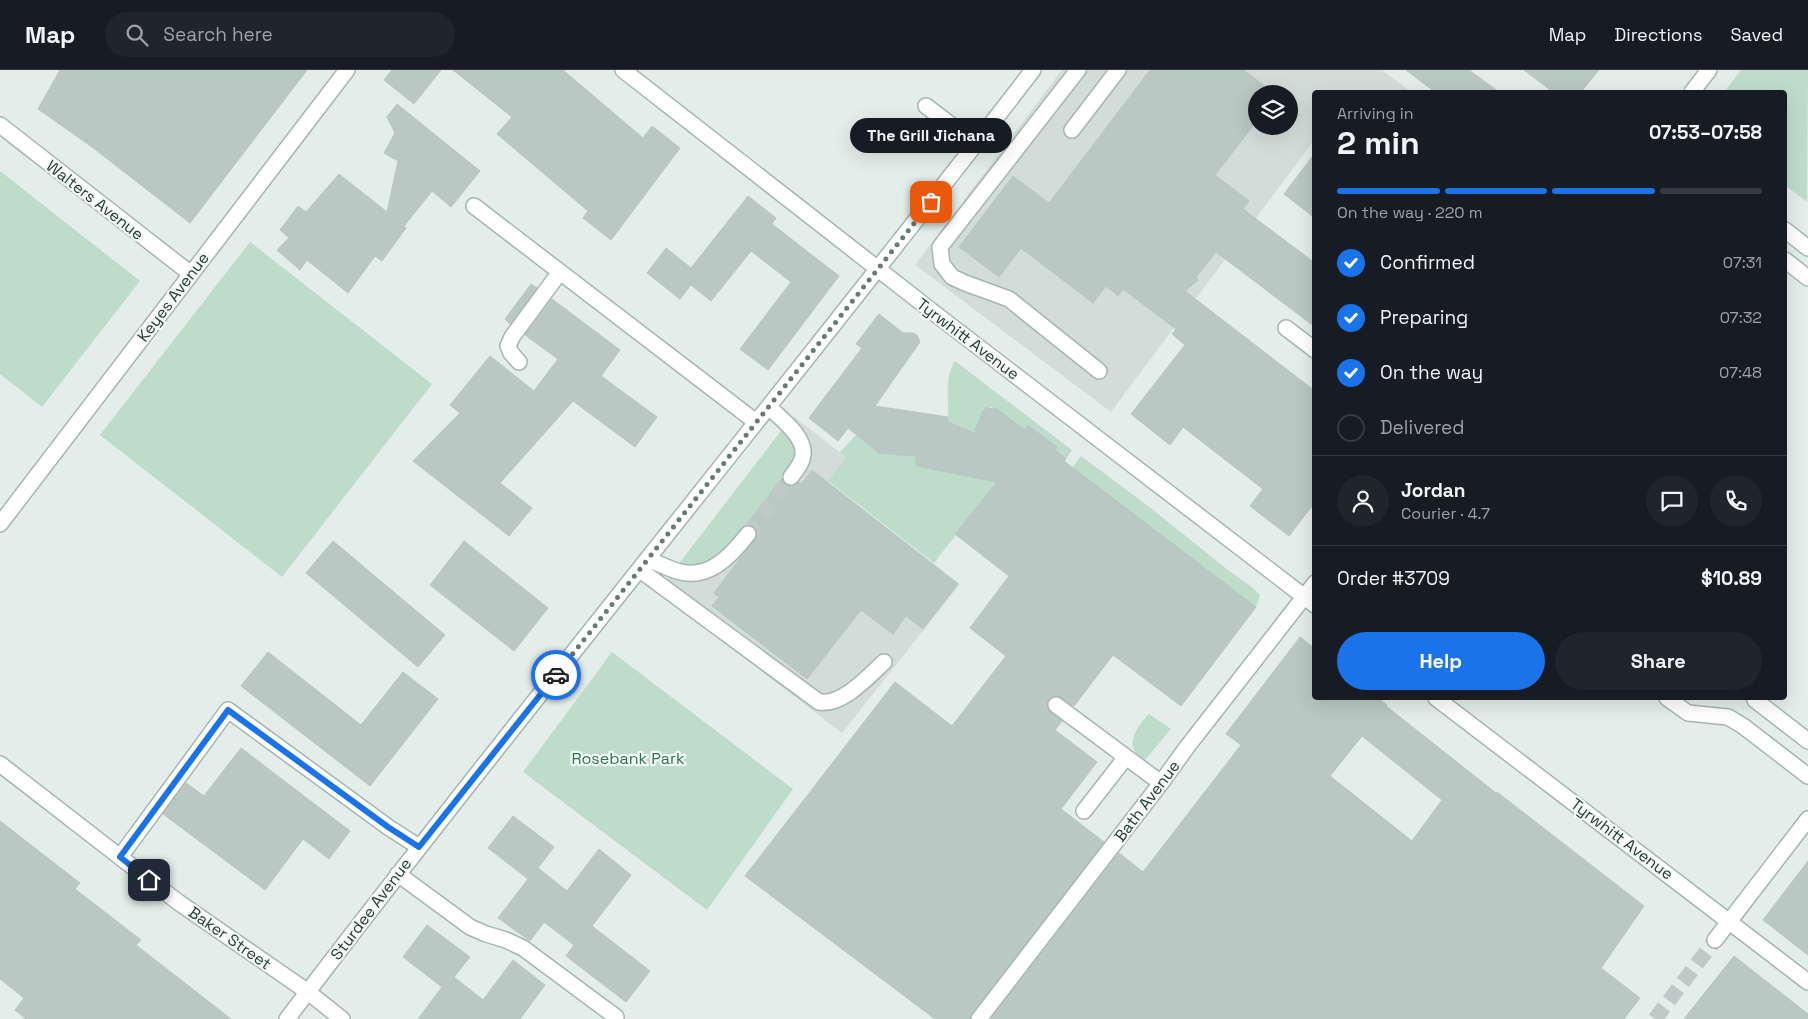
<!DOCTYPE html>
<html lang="en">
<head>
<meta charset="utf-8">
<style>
	:root { --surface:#171b24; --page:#20242c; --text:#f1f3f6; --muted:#9ea1a6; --line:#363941; --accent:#1a73e8 }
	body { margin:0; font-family:"Space Grotesk",sans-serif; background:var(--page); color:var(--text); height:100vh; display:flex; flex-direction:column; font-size:19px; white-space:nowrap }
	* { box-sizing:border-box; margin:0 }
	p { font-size:16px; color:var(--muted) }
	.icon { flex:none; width:28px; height:28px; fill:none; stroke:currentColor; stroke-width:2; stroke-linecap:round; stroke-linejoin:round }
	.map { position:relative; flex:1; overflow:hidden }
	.drawer { position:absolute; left:1312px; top:20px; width:475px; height:610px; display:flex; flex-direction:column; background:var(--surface); border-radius:5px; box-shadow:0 5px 20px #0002 }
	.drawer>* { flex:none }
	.controls { position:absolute; left:1248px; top:15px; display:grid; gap:10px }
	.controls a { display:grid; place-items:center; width:50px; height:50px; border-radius:50%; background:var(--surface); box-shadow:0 5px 20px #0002; font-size:25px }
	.pin { position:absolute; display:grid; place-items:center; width:42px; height:42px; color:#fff; margin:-21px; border-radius:10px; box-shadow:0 2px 8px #0006 }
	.courier { position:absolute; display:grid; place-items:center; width:50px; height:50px; margin:-25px; border:4px solid #1a73e8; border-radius:50%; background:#fff; color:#222; box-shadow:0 1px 6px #0007 }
	.bubble { position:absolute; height:35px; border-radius:18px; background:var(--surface); box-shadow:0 5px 20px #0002; font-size:16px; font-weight:600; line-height:35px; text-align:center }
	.headline em { font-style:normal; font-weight:600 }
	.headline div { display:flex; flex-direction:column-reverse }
	.headline { display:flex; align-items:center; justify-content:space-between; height:85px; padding:0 25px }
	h1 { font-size:32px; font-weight:600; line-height:38px }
	.bar { display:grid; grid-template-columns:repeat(4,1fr); gap:8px 5px; align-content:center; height:60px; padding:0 25px }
	.bar i { height:6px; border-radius:4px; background:var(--line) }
	.bar .selected { background:var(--accent) }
	.bar p { grid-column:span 4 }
	.line { display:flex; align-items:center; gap:12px; padding:0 25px; border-top:1px solid var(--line) }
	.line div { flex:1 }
	.round { display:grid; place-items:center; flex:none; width:52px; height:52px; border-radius:26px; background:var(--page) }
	ol { padding:0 25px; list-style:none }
	li { display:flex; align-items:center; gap:15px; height:55px }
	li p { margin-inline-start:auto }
	li .icon { padding:5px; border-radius:50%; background:var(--accent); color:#fff; stroke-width:4 }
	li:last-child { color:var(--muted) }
	li i { width:28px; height:28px; border:2px solid var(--line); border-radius:50% }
	.button { display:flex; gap:10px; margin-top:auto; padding:10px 25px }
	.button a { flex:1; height:58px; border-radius:30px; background:var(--accent); color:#fff; font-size:20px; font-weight:600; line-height:58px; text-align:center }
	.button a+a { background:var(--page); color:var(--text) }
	header { display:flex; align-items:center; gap:30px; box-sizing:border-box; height:70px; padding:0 25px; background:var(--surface); border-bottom:1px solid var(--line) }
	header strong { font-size:24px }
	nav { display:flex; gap:28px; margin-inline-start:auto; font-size:18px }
	.search { width:350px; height:45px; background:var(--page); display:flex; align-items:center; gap:12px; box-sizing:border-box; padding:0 18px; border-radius:28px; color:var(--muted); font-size:19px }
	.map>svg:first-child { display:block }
	.built { fill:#d2ddd9; fill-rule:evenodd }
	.green { fill:#bdddca }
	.building { fill:#b9c8c3; stroke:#b6c6c2; fill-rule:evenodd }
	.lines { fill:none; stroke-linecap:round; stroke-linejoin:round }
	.minor-tunnel { stroke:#bdcac7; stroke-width:15; stroke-dasharray:15 8; stroke-linecap:butt }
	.minor-casing { stroke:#a6b5b2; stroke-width:18 }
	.minor { stroke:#fff; stroke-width:15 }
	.done { stroke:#667b78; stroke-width:5; stroke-dasharray:0 9 }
	.route { stroke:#1a73e8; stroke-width:6 }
	.labels { text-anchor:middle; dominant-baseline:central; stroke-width:4.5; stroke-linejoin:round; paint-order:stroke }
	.street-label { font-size:16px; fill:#233e3a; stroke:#f4f9f7 }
	.park-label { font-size:16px; fill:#2e7452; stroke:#f4f9f7 }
</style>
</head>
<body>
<header>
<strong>Map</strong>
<div class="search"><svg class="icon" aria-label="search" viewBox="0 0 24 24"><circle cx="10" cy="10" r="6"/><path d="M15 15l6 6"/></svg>Search here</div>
<nav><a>Map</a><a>Directions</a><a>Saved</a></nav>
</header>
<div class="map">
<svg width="1808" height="949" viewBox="0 0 1808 949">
	<rect width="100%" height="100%" fill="#e3edea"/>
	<!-- built -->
	<path class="built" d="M1062,0h320l29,22h-96v47l-204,273 -196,-147zM1256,24h33v32h-33z
		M793,346l53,41 -18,25 132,102 -118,149 -185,-141z"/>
	<!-- green -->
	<path class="green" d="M1741,0h67l-1,132 -22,-17v-93h-61z
		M0,101l140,110 -98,126 -42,-33z
		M250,172l182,142 -150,193 -182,-142z
		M955,291l117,89 -6,9 -11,-9 2,-3 -28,-22 -4,5 -33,-23 -5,1 -11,27 -18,-9 -10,-1c2,-21 -5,-45 7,-64z
		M784,357l19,28 -95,115 -30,-5z
		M856,365l23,18 131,12 -76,98 -106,-82 18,-24 -6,-5z
		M1081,386l71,53 76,61 25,18 7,7 -4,12 -184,-139z
		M612,582l181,137 -86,121 -184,-138z
		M1149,644l22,15 -26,31c-23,-12 -9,-33 4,-46z"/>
	<!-- building -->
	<path class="building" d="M60,0h247l-117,153 -98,-76 -54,-38z
		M392,0h49l-27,34 -30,-24z
		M453,0h110l80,68 9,-12 28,22 -69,92 -28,-22 5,-7 -91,-77 15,-17z
		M1150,0h94l31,24h-19v28l-41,53 34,26 -6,8 72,54v64l-99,-75 -20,25 2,3 -13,11 130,100v111l-26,34 -39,-30 13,-17 -80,-62 -13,18 -39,-31 54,-69 -13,-11 4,-5 -53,-40 -5,7 -12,-10 -13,17 -72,-55 -22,29 -40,-30 54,-71 36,27z
		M1406,0h63l30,22h-64z
		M1524,0h75l-18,22h-28z
		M397,34l83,67 -29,36 -19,-16 -28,35 2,2 -24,33 -7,-5 -27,37 -41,-33 -7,10 -23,-20 12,-12 -9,-8 18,-24 8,6 33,-38 48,38 11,-51 -14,-8 11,-20 -8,-16z
		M1315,83v65l-31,-24z
		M748,126l28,22 -4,6 67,52 -71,94 -28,-21 51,-67 -40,-31 -40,50 -20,-16 -11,14 -33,-26 19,-25 25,20z
		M531,214l6,4 -27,36 -5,-5z
		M552,229l68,51 -19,26 56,41 -22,30 -62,-46 -73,82 32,25 -23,28 -96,-75 47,-48 -10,-8 40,-49 44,35 24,-32 -33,-24z
		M879,244l24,19h10l4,2 3,7 -45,64 73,11v5l26,11 9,-22 4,-3 10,1 28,21 3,-5 29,22 -2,3 11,9 -2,2 192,146 -75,99 -68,-51 -39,51 -16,-10h-5l-5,4v9l14,12 -7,9 42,32 -36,47 43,33 -132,171 -2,6h-35l-190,-143 150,-194 57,44 54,-70 -36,-28 39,-52 -54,-42 42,-52 -80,-16 -1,-10 -37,-3 -31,-25 -10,13 -29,-23 53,-70 -6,-4z
		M812,400l146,114 -35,45 -17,-13 -13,18 -32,-24 -54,69 -95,-73 7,-9 -5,-4 43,-57 -3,-9 -8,-2 36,-46 3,5 4,2h5l5,-4 2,2z
		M333,471l112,94 -27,32 -112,-94z
		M464,471l84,67 -34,43 -84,-66z
		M1300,567l15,12v49h63l9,7 -1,1 110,87 1,-1 147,114 -43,62 39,30 -16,21h-633l128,-166 24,19 98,-127 -15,-11zM1362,666l80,64 -30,41 -82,-65z
		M268,582l93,73 42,-53 35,27 -68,87 -129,-100z
		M241,678l109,83 -21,28 -26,-20 -38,51 -102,-76 23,-31 18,13z
		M513,746l41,31 -16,21 29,23 32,-42 32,26 -39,51 58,45 -24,31 -60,-46 8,-11 -30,-23 -14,19 -32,-23 30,-39 -40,-31z
		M0,751l80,62 -5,6 66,51 -5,5 95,74h-205l-11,-9 9,-12 -24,-19z
		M1808,791v94l-45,-35z
		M427,855l43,32 -16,20 29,23 30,-40 32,25 -25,34h-102l24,-32 -39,-30z
		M1734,886l74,58v5h-124z"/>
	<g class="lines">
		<!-- minor-tunnel -->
		<path class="minor-tunnel" d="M748,464l43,-57
			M1655,949l60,-79"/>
		<defs>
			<path id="minor" d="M623,0l319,249 373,286
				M1078,0l-138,177 2,17 10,13 13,6 44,16 90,72
				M1692,22l17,-22
				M926,36l50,38
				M0,55l191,149
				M1072,60l46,-60
				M474,136l282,216
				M1785,160l23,18
				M1785,190l23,18
				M1286,258l29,22
				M519,292l-8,-9 -3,-7 4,-9 48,-65
				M769,337c12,12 36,29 34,48 -1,9 -7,15 -12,22
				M0,454l347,-454
				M648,489c9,4 19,9 29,12 31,10 54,-15 71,-37
				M640,500l179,132c23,4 49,-25 65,-40
				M1436,628l372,284
				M1667,628l21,15 40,4 15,9 65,50
				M1755,630l53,41
				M1056,635l105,78
				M0,694l178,138 130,90 34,27
				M1084,741l42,-54
				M120,787l108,-147 160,117 31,20
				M398,804l72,53 16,7 20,6 17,8 93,69
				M1715,870l93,-121
				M287,949c244,-320 500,-630 746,-949
				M979,949l182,-236 26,-36 128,-164"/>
		</defs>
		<!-- minor casing -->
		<use href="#minor" class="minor-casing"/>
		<!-- minor -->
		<use href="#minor" class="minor"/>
	</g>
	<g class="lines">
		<!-- done -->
		<path class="done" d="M556,605l375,-473"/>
		<!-- route -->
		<path class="route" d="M149,810l-29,-23 108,-147 160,117 31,20 137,-172"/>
	</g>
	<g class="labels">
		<!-- street labels -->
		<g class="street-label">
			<text transform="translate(95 130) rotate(38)">Walters Avenue</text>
			<text transform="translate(173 227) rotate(-53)">Keyes Avenue</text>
			<text transform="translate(968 269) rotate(37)">Tyrwhitt Avenue</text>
			<text transform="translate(1147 731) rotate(-53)">Bath Avenue</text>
			<text transform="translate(1622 769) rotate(37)">Tyrwhitt Avenue</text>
			<text transform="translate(371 839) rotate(-53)">Sturdee Avenue</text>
			<text transform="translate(230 868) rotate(35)">Baker Street</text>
		</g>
		<!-- park labels -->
		<g class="park-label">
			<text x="628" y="688">Rosebank Park</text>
		</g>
	</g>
</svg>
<div class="controls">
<a><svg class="icon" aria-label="layers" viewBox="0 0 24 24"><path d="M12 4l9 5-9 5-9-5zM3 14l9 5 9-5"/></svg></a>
</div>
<div class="pin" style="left:931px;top:132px;background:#ea580c"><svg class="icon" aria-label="bag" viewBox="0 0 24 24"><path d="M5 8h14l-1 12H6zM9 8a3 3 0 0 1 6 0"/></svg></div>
<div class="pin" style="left:149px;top:810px;background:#1f2937"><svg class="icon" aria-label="home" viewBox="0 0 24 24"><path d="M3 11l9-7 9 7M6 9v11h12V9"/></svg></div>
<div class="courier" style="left:556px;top:605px"><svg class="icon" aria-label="car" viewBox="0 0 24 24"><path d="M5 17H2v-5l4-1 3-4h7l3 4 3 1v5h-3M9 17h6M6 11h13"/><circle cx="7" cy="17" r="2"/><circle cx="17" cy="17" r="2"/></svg></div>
<div class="bubble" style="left:850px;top:48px;width:162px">The Grill Jichana</div>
<section class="drawer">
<div class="headline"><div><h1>2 min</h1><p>Arriving in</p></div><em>07:53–07:58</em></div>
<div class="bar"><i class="selected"></i><i class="selected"></i><i class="selected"></i><i></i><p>On the way · 220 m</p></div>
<ol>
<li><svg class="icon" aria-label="check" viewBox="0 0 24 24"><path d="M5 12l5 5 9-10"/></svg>Confirmed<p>07:31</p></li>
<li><svg class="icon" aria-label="check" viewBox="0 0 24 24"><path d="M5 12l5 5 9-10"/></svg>Preparing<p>07:32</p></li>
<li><svg class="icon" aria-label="check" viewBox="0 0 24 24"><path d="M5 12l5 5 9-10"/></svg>On the way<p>07:48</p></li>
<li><i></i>Delivered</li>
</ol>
<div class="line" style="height:90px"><a class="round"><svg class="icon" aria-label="person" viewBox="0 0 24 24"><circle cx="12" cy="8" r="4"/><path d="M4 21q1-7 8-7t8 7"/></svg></a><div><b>Jordan</b><p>Courier · 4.7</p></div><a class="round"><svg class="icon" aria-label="chat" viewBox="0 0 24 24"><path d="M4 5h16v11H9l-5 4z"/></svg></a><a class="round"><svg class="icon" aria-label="phone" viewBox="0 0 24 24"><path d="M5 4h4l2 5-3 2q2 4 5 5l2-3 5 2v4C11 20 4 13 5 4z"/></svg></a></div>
<div class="line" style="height:65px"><div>Order #3709</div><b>$10.89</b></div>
<div class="button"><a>Help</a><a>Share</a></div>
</section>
</div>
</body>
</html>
